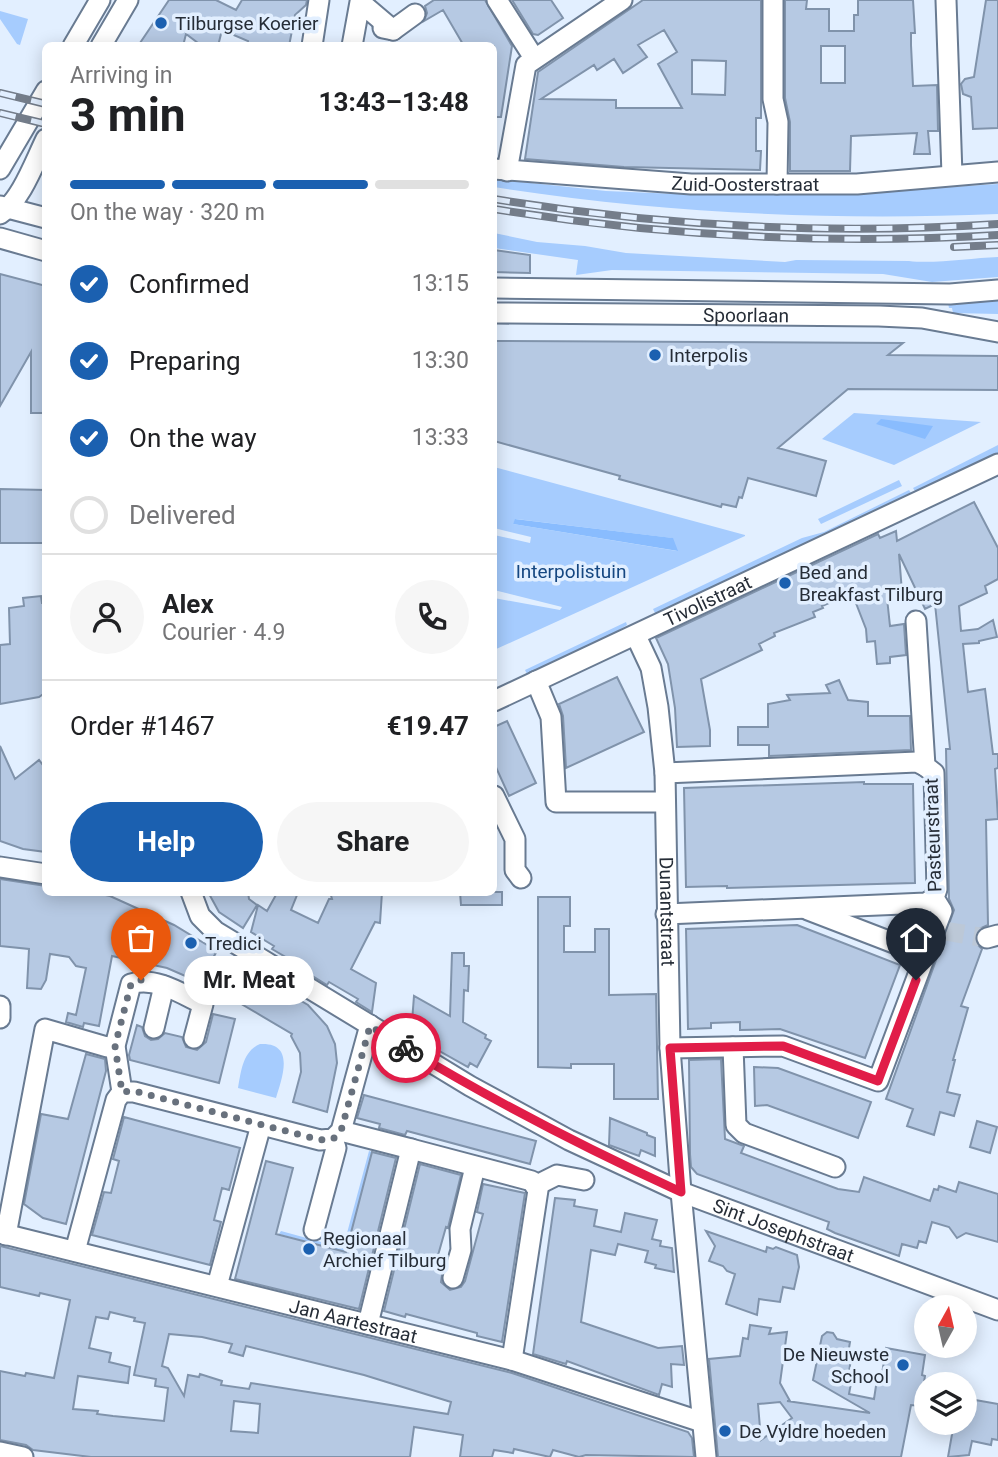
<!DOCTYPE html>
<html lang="en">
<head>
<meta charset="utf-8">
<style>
	:root { --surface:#fff; --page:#f6f6f6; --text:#202124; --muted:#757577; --line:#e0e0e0; --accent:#1b60b0 }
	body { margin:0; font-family:Roboto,sans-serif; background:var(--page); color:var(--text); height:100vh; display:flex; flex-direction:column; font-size:26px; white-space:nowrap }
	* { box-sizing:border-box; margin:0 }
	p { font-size:23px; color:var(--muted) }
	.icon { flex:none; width:38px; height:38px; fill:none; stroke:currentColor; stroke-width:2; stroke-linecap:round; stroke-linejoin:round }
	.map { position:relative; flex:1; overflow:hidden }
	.sheet { position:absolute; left:42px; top:42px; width:455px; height:854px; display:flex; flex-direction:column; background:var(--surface); border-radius:10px; box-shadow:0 4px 18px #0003 }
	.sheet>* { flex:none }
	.needle { width:46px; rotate:8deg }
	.buttons { position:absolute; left:914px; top:1295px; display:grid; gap:14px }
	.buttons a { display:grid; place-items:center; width:63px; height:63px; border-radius:50%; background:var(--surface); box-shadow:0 4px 18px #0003; font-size:35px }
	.pin { position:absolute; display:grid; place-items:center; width:60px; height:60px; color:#fff; margin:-72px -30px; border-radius:50% 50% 50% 0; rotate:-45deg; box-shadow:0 0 7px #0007 }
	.pin .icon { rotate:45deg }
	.courier { position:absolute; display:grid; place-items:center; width:70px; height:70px; margin:-35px; border:5px solid #e11d48; border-radius:50%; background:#fff; color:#222; box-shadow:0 2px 9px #0007 }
	.bubble { position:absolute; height:49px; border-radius:24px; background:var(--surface); box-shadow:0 4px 18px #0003; font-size:23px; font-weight:700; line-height:49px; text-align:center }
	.overview em { font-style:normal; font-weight:700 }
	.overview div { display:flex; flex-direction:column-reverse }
	.overview { display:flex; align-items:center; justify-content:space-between; height:119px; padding:0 28px }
	h1 { font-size:46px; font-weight:700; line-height:52px }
	.bar { display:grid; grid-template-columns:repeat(4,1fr); gap:10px 7px; align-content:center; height:84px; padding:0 28px }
	.bar i { height:9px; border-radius:5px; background:var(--line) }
	.bar .active { background:var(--accent) }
	.bar p { grid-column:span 4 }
	.line { display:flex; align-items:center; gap:18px; padding:0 28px; border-top:2px solid var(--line) }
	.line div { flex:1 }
	.round { display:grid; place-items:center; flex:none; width:74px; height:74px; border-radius:37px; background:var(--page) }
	ol { padding:0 28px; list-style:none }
	li { display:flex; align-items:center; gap:21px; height:77px }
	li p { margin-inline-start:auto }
	li .icon { padding:7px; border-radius:50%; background:var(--accent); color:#fff; stroke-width:4 }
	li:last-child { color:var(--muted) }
	li i { width:38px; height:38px; border:4px solid var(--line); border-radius:50% }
	.primary-button { display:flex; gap:14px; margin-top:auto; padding:14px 28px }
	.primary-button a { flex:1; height:80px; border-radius:42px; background:var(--accent); color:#fff; font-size:28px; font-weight:700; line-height:80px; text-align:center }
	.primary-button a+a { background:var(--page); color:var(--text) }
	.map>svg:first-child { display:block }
	.green { fill:#a6ccfe; fill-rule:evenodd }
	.water { fill:#89bcfe }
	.building { fill:#b6c9e3; stroke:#8093ab; stroke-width:2; fill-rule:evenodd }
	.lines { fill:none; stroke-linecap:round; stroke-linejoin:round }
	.minor-tunnel { stroke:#bcc8d7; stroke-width:19; stroke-dasharray:19 10; stroke-linecap:butt }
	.minor-casing { stroke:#697b92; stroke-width:23 }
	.minor { stroke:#fff; stroke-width:19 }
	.rail-casing { stroke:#747d8a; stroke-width:8 }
	.rail { stroke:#e2efff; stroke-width:5; stroke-dasharray:16; stroke-linecap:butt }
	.done { stroke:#68717d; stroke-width:7; stroke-dasharray:0 12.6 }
	.route { stroke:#e11d48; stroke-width:9 }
	.poi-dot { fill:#1b60b0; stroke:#e2efff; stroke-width:2.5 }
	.labels { text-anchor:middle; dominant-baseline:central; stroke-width:7; stroke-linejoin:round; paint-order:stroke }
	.poi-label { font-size:19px; fill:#262d37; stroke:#e2efff; text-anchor:start }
	.street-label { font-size:19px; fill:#262d37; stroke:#e2efff }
	.park-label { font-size:19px; fill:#154781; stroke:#e2efff }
</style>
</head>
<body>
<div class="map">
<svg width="998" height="1457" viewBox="0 0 998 1457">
	<rect width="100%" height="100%" fill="#e2efff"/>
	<!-- green -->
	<path class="green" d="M0,11l28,8 -8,26 -3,-1 -17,-25z
		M494,179l112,12 94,4v-6l187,2 111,-7v30c-169,7 -337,-1 -504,-27z
		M494,233l43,9 48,4 41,7 159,9 11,-2 113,1c25,3 62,-3 89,-4v20l-66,5 -49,-8 -271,-4 -36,5 2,-15 -84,-12z
		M998,300v14l-45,-1 -1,-5h-3l-1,-5z
		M854,413l127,9 -87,43 -72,-26z
		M998,445v8l-83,38 -2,-3z
		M494,467l251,68v1l-251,114v-52l66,12 2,-3 -68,-17v-55l36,8 1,-6 -37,-9zM516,519l156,19 5,13 -164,-27z
		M899,480l3,6 -81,38 -3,-5z
		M909,490l2,3 -255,122 -3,-6 149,-71 22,-6z
		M626,622l1,3 -26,16 -73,35 -3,-6z
		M260,1044c36,-2 22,34 16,54l-38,-10c3,-17 5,-37 22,-44z
		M369,1151l3,1 -26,100 -67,-18 2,-3 62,17z"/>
	<!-- water -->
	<path class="water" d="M881,419l52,7 -8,13 -49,-15z
		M515,519l158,19 5,13 -165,-27z"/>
	<!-- building -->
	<path class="building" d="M169,0h47l20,10 6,-10h65l-1,5 -11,10 -6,31h-42l1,-5 -26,-11 -4,16h-16l-16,-12 -3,12h-45z
		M434,0h51l27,46 -11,71h-7v-71h-30l-21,-36 -19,11 3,-8 -2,-7z
		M512,0h39l12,18 -25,17 -5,-1z
		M643,0h118v118h-5v33h5l-1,19 -136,-3 -99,-8 13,-87zM664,30l13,22 -19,12 24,44h-66v-8l-75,-1 53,-34 3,5 17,-11 9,14 24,-16 -9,-12zM692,60l34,1 -1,34 -33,-1z
		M785,0h22l-1,9h23v22h25v-16h4v-15h55l2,33h-4v12l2,41 24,-1 1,46h-10l2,23h-16l3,-21 -66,3 -1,35h-60v-49l-5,-24zM821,46h24v37h-24z
		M986,0h12v128l-25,1 -2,-32 -8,-3 -2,-10 4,-5 9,-2z
		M494,250l36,5v18l-36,-1z
		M0,274l46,12v127h-15v-61l-31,54z
		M494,341l409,2 -15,12 110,1v34l-150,-1 -70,59 48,13 -10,35 -68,-18 -6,20 -3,-1 -3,10 -14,-3 -1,3 -102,-28 1,-3 -126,-35z
		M0,489l46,1v53h-46z
		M974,502l24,46v31l-13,7 2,7 -28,13 2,25 17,-2 15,-9 4,17 -18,4v2l-16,1 5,48 17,-3 8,65h5v14l-3,1 3,50 -12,1 2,105 -9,4 -4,7v6l7,7 -21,57 7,2 -15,52h2l-8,32 13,3 -6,21 -14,-4 -6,23 -27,-9 6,-17 -27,-10 68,-189 -5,-11 -3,-150h4l-15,-145 -10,5 -26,-55 3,38 -15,6 3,28 14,-2 2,31 -16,2v6l-13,1 -2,-23 -8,1 -1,-13 -14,-36 -30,13 1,2 -10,4 2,5 -41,16 1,3 -16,8 3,6 -61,29 9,51v16l-33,1 -2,-39 -7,-44 -12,-26 222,-104 2,4 16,-7 1,10z
		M41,596l1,7h4v89l-7,5 -39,7v-59l10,-1 -1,-36 15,-2 -1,-8z
		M617,677l27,55 -78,36 -3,-52 -4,-12z
		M839,680l9,20 20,2v14h42l1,34 -142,6v-11h-31v-18h30v-23l22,-4 -3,-5 43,-2 -4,-8z
		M507,721l29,62 -27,13 -15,-33v-36z
		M0,746l15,33 24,-19 7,9v83l-23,-3 -23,-8z
		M864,782v2h49l2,99 -188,5v-2l-41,1 -2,-99z
		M0,879l46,7v6h46l18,4 64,29 43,26 -18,31 -32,-14 -55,-12 -13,70 -15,-3 -1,4 -17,-5 2,-9 8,2 10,-47 -10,-2 -7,-9 -19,-3 -4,26 -5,9 -14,-1 2,-39 -29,-3z
		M208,892h40l1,7 8,6 -14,23 -24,-16z
		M330,892h52l-2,31 -5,-1 -24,47 25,14 -4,29 -16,-10 2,-3 -29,-17 -2,3 -29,-18 1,-2 -27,-16 2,-3 -23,-14 7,-27 9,6 10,-18 20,2 -6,15 27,13 11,-24h3z
		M460,892h42v13h-41z
		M538,897h32v29h-6v26h31v-23h14v66l47,-1 2,105h-44v-35h-43v4l-33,-1z
		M797,925l103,40 -35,93 -85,-29 -40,1v-8l-29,1v5l-23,1 -2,-100z
		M452,953h12v13h5l-1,25 -4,-1 -1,32 23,13 -1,3 6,3 -14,26 -7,-4 -2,4 -57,-32 3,-39 36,20z
		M242,966l66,39 19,21 8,18 2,19 -10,49 -34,-10 8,-30 -1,-19 -9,-17 1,-2 -59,-35z
		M213,1014l22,5 -16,64 -89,-23 -1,-5 8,-30 5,2 3,9 6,4 7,-1 7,-6 17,4 4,10 11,3 9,-8z
		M86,1054l19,5 1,12 -40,153 -23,-6 -19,-14 17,-90 27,5z
		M721,1059l4,80 19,7 -3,7 97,36 21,3 5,-15 66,24 4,-12 4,1 1,-4 17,6 3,-10 39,12v48l-32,-9 -9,5 -8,-11 -17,-5 -6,21 -7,-2 -2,7 -15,-4 -3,12 -64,-23 -8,-4 2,-7 -132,-48 -6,-7 -1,-13 -1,-94z
		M754,1067l24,1 93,34 -13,36 -91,-33 -12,1z
		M364,1095l172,46 -6,23 -123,-33 -2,4 -26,-7 1,-4 -23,-6z
		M124,1117l116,31 -11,42 -7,-2 -8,32 7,2 -11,43 -118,-30 12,-43 7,1 8,-32 -6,-2z
		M610,1118l37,15v2l8,3v18l-14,-6 -2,6 -30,-11z
		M977,1121l20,6 -7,26 -20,-6z
		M372,1152l24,6 -37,151 -124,-30 31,-118 27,7 -17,66 70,18z
		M420,1164l41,11 -13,53 -2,-1 -11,39 8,2 -2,14 9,8 11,-3 4,-6 18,-67 -6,-2 6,-28 42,9 -23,149 -25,-6v-3l-71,-19 -1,3 -21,-6z
		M555,1198l20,2 -1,6 23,4 -3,16 27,6 4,-19 32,7 -5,19 9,2 -1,5 12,2 2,24 -19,-4 1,-3 -11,-3 3,-11 -30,-7 -3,11 -24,-5 -10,72 77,26 24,-2 2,19 -13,-1 1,23 -10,-3 -3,11 -92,-34 -1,3 -33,-10z
		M706,1231l60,21 1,-5 6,2 3,-2 21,8 2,12 -5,22 -11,-2 -3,15 -21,-3 -2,16 -31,-11 9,-30 -8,-3 -4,-5 -14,-5 6,-15z
		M0,1246l512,127 176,59 4,6 2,19 -108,-2 -7,2 -26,-7 -3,7 -36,-8 -1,4 -19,-3 -2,7h-32l3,-22 -49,-8 -4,30h-319l-58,-7 -7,-5 -26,-5v-69l25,5 1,-3 28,5 16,-78 -30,-7 -1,3 -39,-9zM110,1312l25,6 -1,3 11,2 -11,52 22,4 -1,7 13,2 -4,33 -51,-5 -16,-2 1,-3 -25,-2 5,-33 50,7 2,-16 -21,-5 2,-9 -22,-5 7,-31 12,2zM169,1334l33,3 30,7 -3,8 14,4 3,-10 118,29 87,27 -3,12 -197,-31 -2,6 -28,-4 1,-4 -22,-7 -1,3 -11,-2 -4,21 -16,-28 -6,-2zM234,1401l26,3 -2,29 -27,-2z
		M750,1325l21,3 -2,6 18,-2 -7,51 10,18h-3l83,12 -57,-33 9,-44 5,-4 6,1 4,6 13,3 -2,12h4l-5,29h4l-2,11 25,5 4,-26 4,1 4,-26 39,7 -3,20 3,1 -5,30 -9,-1 -10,52h-183l-9,-98 31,-3 3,-18 5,1zM780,1402l12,16 -31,22 -3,-36z
		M964,1398l34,6v36l-6,-1 -1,6 -19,-4 -3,14 -21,2 6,-34h10z"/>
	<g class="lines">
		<!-- minor-tunnel -->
		<path class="minor-tunnel" d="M945,931l42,7"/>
		<defs>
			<g id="minor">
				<path d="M497,0l37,58"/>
				<path d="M773,0v99l5,23 -1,62"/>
				<path d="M946,0l6,175"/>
				<path d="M383,28l10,2 22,-16"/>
				<path d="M73,46l27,-46"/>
				<path d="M101,46l27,-46"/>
				<path d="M312,46l7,-46"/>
				<path d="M352,46l8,-44 33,28"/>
				<path d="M0,169l46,-78"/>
				<path id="s1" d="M494,169l197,15h166l141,-12"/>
				<path d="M507,171l19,-106 96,-65"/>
				<path d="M0,206l46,12"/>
				<path d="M0,214c21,-13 35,-53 46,-75"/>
				<path d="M0,238l46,13"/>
				<path d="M494,288l456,6 48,-4"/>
				<path id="s2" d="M494,313l385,3 43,2 76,14"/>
				<path id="s3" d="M636,636l15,32 7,39 7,66 5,275 11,144 25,265"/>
				<path d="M536,681l15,36 5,85h109"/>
				<path id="s4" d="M494,701l504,-237"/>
				<path d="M665,773l252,-11 8,4"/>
				<path d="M494,796l21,43v31l6,8"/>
				<path d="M0,867l46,7"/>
				<path id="s5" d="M191,892l9,24 15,15 255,155 99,54 112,52 317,118"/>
				<path d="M808,910l117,45"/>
				<path d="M666,914l260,-11 8,-5"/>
				<path d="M987,938l11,-3"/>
				<path d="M0,1006v12"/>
				<path d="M154,1028l10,-42"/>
				<path d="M733,1047l3,78 8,8 91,34"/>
				<path d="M670,1048l113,-2 95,35 64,-170 -8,-13 3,-9 -3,-116 -9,-7 -9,-145"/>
				<path d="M122,1092l-7,-46 16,-62c24,-8 51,10 72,20l-9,34"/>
				<path d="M341,1131l70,18"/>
				<path d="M535,1186l22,-11 27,5"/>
				<path d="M314,1230l22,-82 -3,-9"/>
				<path id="s6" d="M0,1233l512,127 190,62"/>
				<path d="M6,1235l39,-206 62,18 8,-1"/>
				<path d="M75,1251l41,-151 6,-8h12l186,48 13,-1 8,-8 29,-106"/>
				<path d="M453,1278l8,-28 -1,-21 15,-62"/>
				<path d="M217,1286l44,-161"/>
				<path d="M368,1324l43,-175 121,32 6,9 -26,170"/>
				<path d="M0,1452l23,5"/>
			</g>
		</defs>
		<!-- minor casing -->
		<use href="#minor" class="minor-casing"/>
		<!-- minor -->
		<use href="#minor" class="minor"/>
		<defs>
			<path id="rail" d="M0,93l46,11
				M0,113l46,11
				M494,199c165,27 337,36 504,25
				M494,209c167,27 335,36 504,26
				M954,247l44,-2"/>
		</defs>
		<!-- rail casing -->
		<use href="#rail" class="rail-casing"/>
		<!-- rail -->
		<use href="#rail" class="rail"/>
	</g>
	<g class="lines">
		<!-- done -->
		<path class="done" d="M141,980l-10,4 -16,62 7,46 12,-1 186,49 13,-1 8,-8 29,-105 36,22"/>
		<!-- route -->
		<path class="route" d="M406,1048c91,55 179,100 275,144l-11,-144 113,-2 95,35 38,-101"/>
	</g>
	<!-- markers -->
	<g class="poi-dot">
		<circle cx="161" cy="23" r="7"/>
		<circle cx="655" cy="355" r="7"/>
		<circle cx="785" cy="583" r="7"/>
		<circle cx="191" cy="943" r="7"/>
		<circle cx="309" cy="1249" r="7"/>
		<circle cx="903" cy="1365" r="7"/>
		<circle cx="725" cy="1431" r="7"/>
	</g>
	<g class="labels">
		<!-- poi labels -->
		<g class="poi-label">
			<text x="175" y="23">Tilburgse Koerier</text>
			<text x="669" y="355">Interpolis</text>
			<text x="799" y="572">Bed and<tspan x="799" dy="22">Breakfast Tilburg</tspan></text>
			<text x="205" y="943">Tredici</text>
			<text x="323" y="1238">Regionaal<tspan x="323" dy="22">Archief Tilburg</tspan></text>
			<text x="889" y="1354" text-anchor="end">De Nieuwste<tspan x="889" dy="22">School</tspan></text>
			<text x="739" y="1431">De Vyldre hoeden</text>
		</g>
		<!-- street labels -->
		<g class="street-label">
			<text stroke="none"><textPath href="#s1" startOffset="252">Zuid-Oosterstraat</textPath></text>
			<text stroke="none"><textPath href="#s2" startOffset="252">Spoorlaan</textPath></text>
			<text stroke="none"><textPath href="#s4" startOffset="236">Tivolistraat</textPath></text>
			<text transform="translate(933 835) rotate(-92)">Pasteurstraat</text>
			<text stroke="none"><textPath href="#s3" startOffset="280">Dunantstraat</textPath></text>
			<text stroke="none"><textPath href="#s5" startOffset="691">Sint Josephstraat</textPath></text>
			<text stroke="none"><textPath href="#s6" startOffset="364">Jan Aartestraat</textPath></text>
		</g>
		<!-- park labels -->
		<g class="park-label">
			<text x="571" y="571">Interpolistuin</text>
		</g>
	</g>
</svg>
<div class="buttons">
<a><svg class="needle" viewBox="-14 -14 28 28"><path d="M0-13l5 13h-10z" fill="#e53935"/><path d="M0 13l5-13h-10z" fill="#757577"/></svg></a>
<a><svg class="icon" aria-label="layers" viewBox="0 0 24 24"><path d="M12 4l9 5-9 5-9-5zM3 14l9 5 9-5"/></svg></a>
</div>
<div class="pin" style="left:141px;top:980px;background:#ea580c"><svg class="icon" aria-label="bag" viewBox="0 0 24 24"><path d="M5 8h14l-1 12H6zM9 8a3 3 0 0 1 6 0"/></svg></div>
<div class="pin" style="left:916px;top:980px;background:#1f2937"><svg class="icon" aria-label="home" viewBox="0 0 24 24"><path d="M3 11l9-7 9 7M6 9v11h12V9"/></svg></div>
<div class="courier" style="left:406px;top:1048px"><svg class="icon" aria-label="bike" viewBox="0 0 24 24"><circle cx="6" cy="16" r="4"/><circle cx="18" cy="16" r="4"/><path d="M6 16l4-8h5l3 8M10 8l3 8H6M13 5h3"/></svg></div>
<div class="bubble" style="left:184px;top:956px;width:130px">Mr. Meat</div>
<section class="sheet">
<div class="overview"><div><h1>3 min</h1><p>Arriving in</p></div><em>13:43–13:48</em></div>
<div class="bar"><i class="active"></i><i class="active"></i><i class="active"></i><i></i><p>On the way · 320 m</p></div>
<ol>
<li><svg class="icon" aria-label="check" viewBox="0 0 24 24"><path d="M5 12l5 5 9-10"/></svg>Confirmed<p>13:15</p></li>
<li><svg class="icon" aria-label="check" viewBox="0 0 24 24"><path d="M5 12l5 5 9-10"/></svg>Preparing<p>13:30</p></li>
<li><svg class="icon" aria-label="check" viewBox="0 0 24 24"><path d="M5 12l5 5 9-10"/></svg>On the way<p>13:33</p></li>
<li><i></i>Delivered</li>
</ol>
<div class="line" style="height:126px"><a class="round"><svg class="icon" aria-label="person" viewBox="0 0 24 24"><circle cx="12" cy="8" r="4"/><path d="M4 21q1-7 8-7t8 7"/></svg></a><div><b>Alex</b><p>Courier · 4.9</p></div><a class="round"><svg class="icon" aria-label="phone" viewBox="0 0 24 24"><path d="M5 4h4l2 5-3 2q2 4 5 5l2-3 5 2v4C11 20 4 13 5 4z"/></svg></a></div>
<div class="line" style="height:91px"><div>Order #1467</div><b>€19.47</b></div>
<div class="primary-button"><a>Help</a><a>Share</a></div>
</section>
</div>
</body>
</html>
